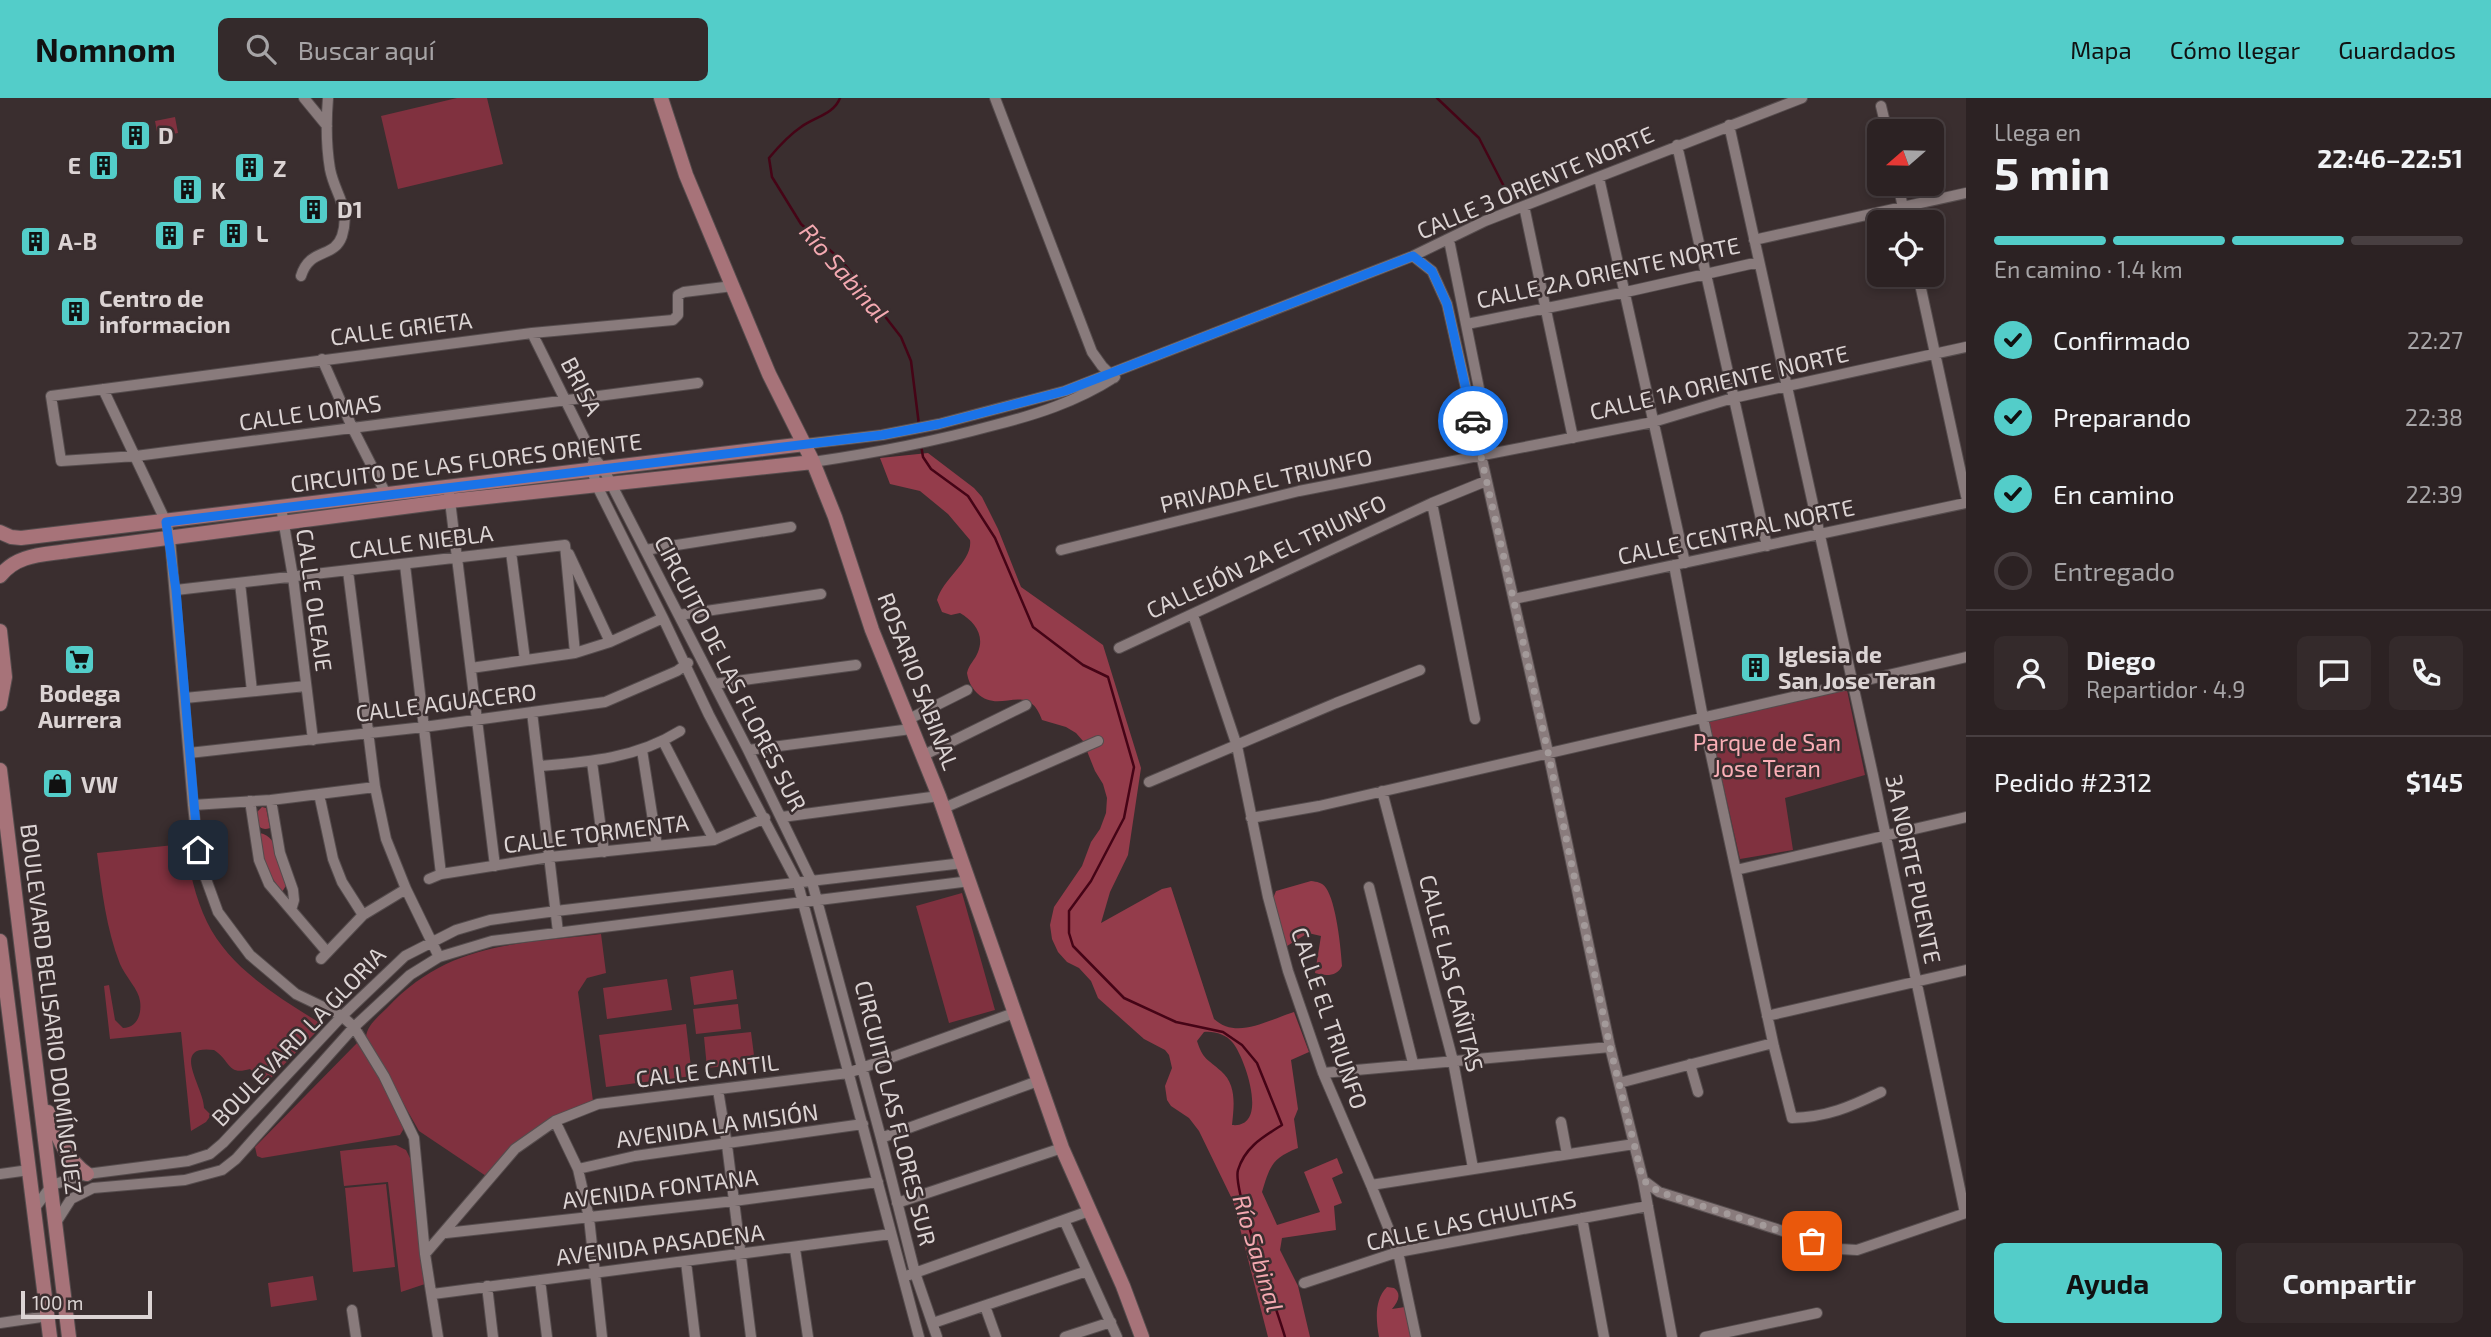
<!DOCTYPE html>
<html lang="es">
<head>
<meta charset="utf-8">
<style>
	:root { --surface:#2c2223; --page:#342a2b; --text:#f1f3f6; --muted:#a6a4a6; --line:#483f41; --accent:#53cdc9 }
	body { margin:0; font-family:"Exo 2",sans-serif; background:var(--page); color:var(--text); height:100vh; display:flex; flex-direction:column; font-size:26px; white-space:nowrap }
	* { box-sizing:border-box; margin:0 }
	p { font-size:23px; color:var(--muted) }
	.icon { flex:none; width:38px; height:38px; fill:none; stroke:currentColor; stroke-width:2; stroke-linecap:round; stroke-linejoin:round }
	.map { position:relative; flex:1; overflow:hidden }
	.panel { display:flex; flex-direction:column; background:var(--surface); width:525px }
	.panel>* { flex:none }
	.needle { width:46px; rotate:250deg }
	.tools { position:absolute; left:1867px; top:21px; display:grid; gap:14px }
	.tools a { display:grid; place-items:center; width:77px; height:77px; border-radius:10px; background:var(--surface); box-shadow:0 4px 10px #0003,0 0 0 2px var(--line); font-size:35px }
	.scale { position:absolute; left:21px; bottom:18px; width:131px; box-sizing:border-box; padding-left:7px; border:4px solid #dcd4d4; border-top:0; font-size:19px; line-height:24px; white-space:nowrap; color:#dcd4d4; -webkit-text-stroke:5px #3a2e2f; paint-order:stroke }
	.pin { position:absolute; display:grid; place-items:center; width:60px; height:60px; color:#fff; margin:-30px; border-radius:14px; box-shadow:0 4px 10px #0006 }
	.courier { position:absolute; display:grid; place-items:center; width:70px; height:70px; margin:-35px; border:5px solid #1a73e8; border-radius:50%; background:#fff; color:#222; box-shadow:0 2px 9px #0007 }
	.headline em { font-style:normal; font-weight:700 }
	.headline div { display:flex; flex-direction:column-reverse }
	.headline { display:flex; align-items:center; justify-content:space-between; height:119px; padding:0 28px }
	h1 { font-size:46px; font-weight:700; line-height:52px }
	.bar { display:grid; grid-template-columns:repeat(4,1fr); gap:10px 7px; align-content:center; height:84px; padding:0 28px }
	.bar i { height:9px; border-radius:5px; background:var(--line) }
	.bar .current { background:var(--accent) }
	.bar p { grid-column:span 4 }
	.line { display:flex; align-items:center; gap:18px; padding:0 28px; border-top:2px solid var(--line) }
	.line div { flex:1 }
	.round { display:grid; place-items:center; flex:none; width:74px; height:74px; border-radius:10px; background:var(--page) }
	ol { padding:0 28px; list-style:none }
	li { display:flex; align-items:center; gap:21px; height:77px }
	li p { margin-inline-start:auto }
	li .icon { padding:7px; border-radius:50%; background:var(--accent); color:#111; stroke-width:4 }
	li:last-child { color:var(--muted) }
	li i { width:38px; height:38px; border:4px solid var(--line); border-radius:50% }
	.primary-button { display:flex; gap:14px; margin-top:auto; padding:14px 28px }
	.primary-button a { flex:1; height:80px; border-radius:10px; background:var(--accent); color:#111; font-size:28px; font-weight:700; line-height:80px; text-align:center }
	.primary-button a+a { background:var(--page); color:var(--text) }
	header { display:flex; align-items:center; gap:42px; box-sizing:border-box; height:98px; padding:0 35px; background:var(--accent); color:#111 }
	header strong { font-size:33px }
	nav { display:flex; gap:38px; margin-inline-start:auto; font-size:24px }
	.search { width:490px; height:63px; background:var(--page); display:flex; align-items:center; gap:18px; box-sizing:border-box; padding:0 24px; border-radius:10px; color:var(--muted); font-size:26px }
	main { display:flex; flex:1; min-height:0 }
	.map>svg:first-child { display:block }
	.green { fill:#80313f }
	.forest { fill:#943c4b; fill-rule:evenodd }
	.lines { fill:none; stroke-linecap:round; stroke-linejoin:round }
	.stream { stroke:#450416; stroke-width:2.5 }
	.minor-casing { stroke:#554c4d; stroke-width:12 }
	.major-casing { stroke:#554c4d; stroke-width:16 }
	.minor { stroke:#897b7c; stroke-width:10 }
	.major { stroke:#a77379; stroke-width:14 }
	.done { stroke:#a39a9a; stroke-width:7; stroke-dasharray:0 12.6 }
	.route { stroke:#1a73e8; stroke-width:9 }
	.labels { text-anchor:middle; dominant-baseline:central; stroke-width:5; stroke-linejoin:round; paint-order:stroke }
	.poi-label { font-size:23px; font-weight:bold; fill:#dcd4d4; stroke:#3a2e2f; text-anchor:start }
	.street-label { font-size:23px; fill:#dcd4d4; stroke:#3a2e2f }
	.park-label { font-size:23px; fill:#faaeb6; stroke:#3a2e2f }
	.water-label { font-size:24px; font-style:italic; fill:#f4a9b1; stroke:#3a2e2f }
</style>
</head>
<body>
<header>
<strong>Nomnom</strong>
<div class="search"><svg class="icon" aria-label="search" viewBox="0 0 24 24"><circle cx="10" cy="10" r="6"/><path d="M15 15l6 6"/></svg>Buscar aquí</div>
<nav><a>Mapa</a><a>Cómo llegar</a><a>Guardados</a></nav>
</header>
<main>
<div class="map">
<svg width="1966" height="1239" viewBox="0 0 1966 1239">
	<rect width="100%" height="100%" fill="#3a2e2f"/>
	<!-- green -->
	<path class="green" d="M457,0h30l16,66 -105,25 -17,-73z
		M175,19l3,16 -20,4 -3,-16z
		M1847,592l18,85 -80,23 8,52 -53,9 -31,-137z
		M184,746c6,26 11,54 23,78 23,47 73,76 116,103l-58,59 -15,-15c-23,7 -19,-8 -36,-19 -45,-6 -10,37 -10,58l7,7 -5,7 -15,9 -10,-99 -71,7 -6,-53 5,-1 6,35 8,8c14,0 19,-14 17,-27 -1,-11 -15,-25 -20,-37 -14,-36 -18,-73 -23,-111z
		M962,795l33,117 -46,13 -33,-117z
		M601,836l5,39 -19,5 -9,14 15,109 -51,23 -56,52 -67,-45 -53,-93c0,-12 13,-22 21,-30 61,-66 131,-64 214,-74z
		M733,872l4,29 -43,6 -4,-28z
		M667,881l5,31 -65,9 -4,-31z
		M738,906l3,25 -45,5 -3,-25z
		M686,926l6,52 -86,11 -7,-52z
		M751,934l4,31 -48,5 -3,-31z
		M357,945l5,2 41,79v6l-3,5 -138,23 -5,-2 -2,-9z
		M396,1047l10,5 5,10 14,124 -24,8 -13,-110 -44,4 -4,-35z
		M386,1086l9,83 -42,5 -8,-84z
		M313,1178l4,24 -46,7 -3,-24z"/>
	<!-- forest -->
	<path class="forest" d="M928,355l46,35 8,9 16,32 23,58 82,58 38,123 -13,87 -18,37 -9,31 61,-34 9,-2 43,132c23,21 54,1 80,-7l15,40 -18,8 7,49 -4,10 4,29c-26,10 -28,18 -36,44l15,33 43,-13 -16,-40 33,-14 6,15 -11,5 10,25 -8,3 2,24 -54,8 -2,12 18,36 12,51h-42l-35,-136 -34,-70 -10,-13 -18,-12 -4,-6 -2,-14 7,-18 -3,-13 -4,-5 -21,-11 -46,-41 -7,-17 -12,-13 -12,-6 -9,-10 -6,-13 -2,-14 4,-18 28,-41 9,-24 9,-13 6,-16 1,-15 -4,-14 -8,-13 -12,-30 -7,-8 -10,-6 -24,-7c-14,-41 -42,-4 -65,-27 -6,-6 -9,-13 -10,-20 2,-9 8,-13 11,-21 7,-17 -4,-31 -18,-39l-9,2 -9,-3 -5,-12c6,-22 36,-39 33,-60l-22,-26 -28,-23 -30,-7 -10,-26zM1204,934c10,-1 22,2 29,11 12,15 37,86 -1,82 2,-19 5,-40 -11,-54 -13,-12 -18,-11 -24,-30z
		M262,709l4,1 4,20c-11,4 -14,-5 -14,-15z
		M260,735c19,3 22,35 27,51l-5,8 -16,-23 -8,-35z
		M1311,783c6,1 11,1 15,7 10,14 15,60 16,78 -5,11 -17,10 -27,7l6,-37 -13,-3 -21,13 -15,-45 4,-10z
		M1387,1189l7,1c8,6 4,14 -2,21l13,-2 6,30h-32c-3,-17 -5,-37 8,-50z"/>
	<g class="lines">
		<!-- stream -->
		<path class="stream" d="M840,0c-6,16 -25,19 -39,29 -12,8 -22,19 -32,31l3,19 29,47 41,37 59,76 10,24 8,64
			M1437,0l42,40 32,62
			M921,347l2,12 8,12 37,27 27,42 38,89 50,38 25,12 26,90 -10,51 -33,63 -22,30v22l4,13 51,52 52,24 47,10 19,13 15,18 25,62c-19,12 -37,22 -44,45 -6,20 39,138 47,167"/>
		<defs>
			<path id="minor" d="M304,0l23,28
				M995,0l97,254 10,14 12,12
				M1881,8l6,25
				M1729,27l144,650 92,438
				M1677,47l90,401
				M1599,80l86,385
				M1898,86l8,38
				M1524,108l49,232
				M1449,142l43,213
				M1754,142l212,-47
				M1413,158l19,15 15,33 101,448 62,295 33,133 29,157
				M1918,177l48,221
				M301,178c9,-29 33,-17 41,-40 9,-29 -7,-41 -12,-67 -4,-24 -4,-47 -2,-71
				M1467,226l159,-32 133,-30
				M532,235l62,125 9,10 145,282 64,132 69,256 34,135 22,64
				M322,261l30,68 34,67
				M698,285l-562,73 -75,5 -10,-65 481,-63 141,-13 5,-5v-20l6,-3 49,-6
				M103,291l63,133 4,17 23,266 5,45 8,29 12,33 32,43 46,39 46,22 12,11 30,49 30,62 11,116 13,83
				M805,346l77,-9 57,-11 126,-33 348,-135 72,-35 317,-123
				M813,364c61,-9 119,-20 178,-36 44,-11 85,-24 124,-49
				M593,365l-1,7 5,16 66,132 46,97 89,169 121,453
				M449,395l46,373
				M1432,405l43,216
				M281,409l12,70 20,163
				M565,447l10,108
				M645,452l146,-23
				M1061,452l238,-59 354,-69 80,-24 233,-51
				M511,454l14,108
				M569,456l41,88
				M405,467l36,309
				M1674,467l29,153 71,329 18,71c35,-1 58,-11 89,-26
				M348,473l27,216 11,52 20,50 33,68
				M240,485l12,108
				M176,492l389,-45
				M1514,501l452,-96
				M679,517l142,-21
				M1193,517l44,131 31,151 20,74 35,102 48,112 27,67 18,85
				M1119,550l313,-145 54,-22
				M471,570l104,-15 35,-11 53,-24
				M714,586l142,-19
				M185,600l121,-12
				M532,614l26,220
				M907,622l60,-30
				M663,643l51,99
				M642,652l15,96
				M748,652l163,-21
				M189,655l235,-26 181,-25 72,-31 11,-8
				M922,658l104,-51
				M592,664l12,90
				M540,668c49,-4 97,-8 140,-35
				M1149,684l187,-79 84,-33
				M1382,693l71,270 20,107
				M319,696l14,65 9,23 21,33
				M271,702l9,53 13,37 1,10 -3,10
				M250,703l9,59 10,24 58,68
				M193,707l78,-5 104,-13
				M944,710l154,-67
				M782,719l157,-21
				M1251,720l68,-12 647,-149
				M1736,772l230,-53
				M429,781l12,-5 109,-17 164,-17 51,-22
				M1369,789l44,176
				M321,861l42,-44 43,-26
				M1767,918l199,-46
				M1690,966l8,28
				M1323,975l287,-26
				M1619,985l154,-40
				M718,992l9,55 24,192
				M555,1023l23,48 11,49 13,119
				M1561,1024l6,32
				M881,1040l157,-57
				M578,1071l57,-13 228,-32
				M0,1076l29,-4
				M1643,1082l16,12 181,57 17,1 109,-37
				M1371,1087l263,-41
				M897,1105l165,-55
				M34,1111l18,-24 35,-11 101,-13 22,-7 13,-11 119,-127 63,-60 51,-26 34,-10 66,-9 407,-48
				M1582,1120l22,119
				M1064,1122l53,117
				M55,1126l16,-25 22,-11 92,-8 37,-10 14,-11 118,-132 56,-52 29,-18 53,-16 478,-60
				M446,1135l288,-32 144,-19
				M795,1151l13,88
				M425,1156l90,-105 40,-28 43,-17 250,-31 166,-60
				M686,1164l9,75
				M909,1177l180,-64
				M540,1182l7,57
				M1304,1185l94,-31 250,-46
				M487,1188l6,51
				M433,1196l458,-60
				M985,1208l11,31
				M352,1212l4,27
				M0,1225l48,-7
				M933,1225l154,-52
				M1065,1239l46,-15
				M1705,1239l112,-24"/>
			<path id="major" d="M661,0l25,77 83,199 44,88 22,55 37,113 67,166 123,352 61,138 19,51
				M0,434l11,5 10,1 784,-94
				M0,478c17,-22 43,-21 68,-25l382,-50 363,-39
				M0,533l5,46 -5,27
				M0,672l69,567
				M0,843l50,396
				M48,1014c10,25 17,46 39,62"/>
		</defs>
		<!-- minor casing -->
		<use href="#minor" class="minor-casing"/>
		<!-- major casing -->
		<use href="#major" class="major-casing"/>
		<!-- minor -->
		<use href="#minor" class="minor"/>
		<!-- major -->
		<use href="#major" class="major"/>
	</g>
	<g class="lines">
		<!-- done -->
		<path class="done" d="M1473,323l75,331 62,295 33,133 16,12 153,49"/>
		<!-- route -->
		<path class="route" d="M198,752l-22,-260 -10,-68 716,-87 57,-11 126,-33 348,-135 19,15 15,33 26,117"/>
	</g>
	<!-- icons -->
	<defs>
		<symbol id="building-square" viewBox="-11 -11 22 22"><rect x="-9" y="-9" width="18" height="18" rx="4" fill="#53cdc9" stroke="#3a2e2f"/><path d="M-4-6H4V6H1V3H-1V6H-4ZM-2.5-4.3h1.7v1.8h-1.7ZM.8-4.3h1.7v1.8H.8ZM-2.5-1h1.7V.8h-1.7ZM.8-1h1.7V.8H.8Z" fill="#111"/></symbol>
		<symbol id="supermarket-square" viewBox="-11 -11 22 22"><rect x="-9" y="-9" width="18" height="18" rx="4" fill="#53cdc9" stroke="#3a2e2f"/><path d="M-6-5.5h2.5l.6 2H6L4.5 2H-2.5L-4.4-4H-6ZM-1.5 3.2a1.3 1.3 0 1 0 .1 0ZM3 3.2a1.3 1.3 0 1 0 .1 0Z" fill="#111"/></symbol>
		<symbol id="shop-square" viewBox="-11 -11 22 22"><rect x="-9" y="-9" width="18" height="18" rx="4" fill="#53cdc9" stroke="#3a2e2f"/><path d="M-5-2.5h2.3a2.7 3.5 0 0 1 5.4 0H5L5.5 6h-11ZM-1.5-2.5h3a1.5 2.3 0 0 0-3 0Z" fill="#111"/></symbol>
	</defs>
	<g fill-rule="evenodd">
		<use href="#building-square" x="118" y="20" width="35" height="35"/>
		<use href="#building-square" x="86" y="50" width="35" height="35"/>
		<use href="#building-square" x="232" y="52" width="35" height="35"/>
		<use href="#building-square" x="170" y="74" width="35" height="35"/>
		<use href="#building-square" x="296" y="94" width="35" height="35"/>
		<use href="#building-square" x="216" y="118" width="35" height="35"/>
		<use href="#building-square" x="152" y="120" width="35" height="35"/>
		<use href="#building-square" x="18" y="126" width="35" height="35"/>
		<use href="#building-square" x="58" y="196" width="35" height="35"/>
		<use href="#supermarket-square" x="62" y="544" width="35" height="35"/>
		<use href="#building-square" x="1738" y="552" width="35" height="35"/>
		<use href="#shop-square" x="40" y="668" width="35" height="35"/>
	</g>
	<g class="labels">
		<!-- poi labels -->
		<g class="poi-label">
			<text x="158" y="37">D</text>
			<text x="81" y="67" text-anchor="end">E</text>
			<text x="273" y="70">Z</text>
			<text x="211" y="92">K</text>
			<text x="337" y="111">D1</text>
			<text x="256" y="135">L</text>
			<text x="192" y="138">F</text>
			<text x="58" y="143">A-B</text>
			<text x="99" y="200">Centro de<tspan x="99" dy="26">informacion</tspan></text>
			<text x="1778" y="556">Iglesia de<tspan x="1778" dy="26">San Jose Teran</tspan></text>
			<text x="80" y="595" text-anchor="middle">Bodega<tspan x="80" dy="26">Aurrera</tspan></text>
			<text x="81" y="686">VW</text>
		</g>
		<!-- street labels -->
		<g class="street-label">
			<text transform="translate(1535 84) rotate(-23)">CALLE 3 ORIENTE NORTE</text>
			<text transform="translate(1608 174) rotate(-12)">CALLE 2A ORIENTE NORTE</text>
			<text transform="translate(401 230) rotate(-7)">CALLE GRIETA</text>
			<text transform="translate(1719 284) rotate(-13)">CALLE 1A ORIENTE NORTE</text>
			<text transform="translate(582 288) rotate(63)">BRISA</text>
			<text transform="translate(310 314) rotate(-8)">CALLE LOMAS</text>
			<text transform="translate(466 364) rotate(-7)">CIRCUITO DE LAS FLORES ORIENTE</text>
			<text transform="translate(1266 382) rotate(-13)">PRIVADA EL TRIUNFO</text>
			<text transform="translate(1736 433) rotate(-12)">CALLE CENTRAL NORTE</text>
			<text transform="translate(421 443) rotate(-7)">CALLE NIEBLA</text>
			<text transform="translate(1266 458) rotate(-25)">CALLEJÓN 2A EL TRIUNFO</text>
			<text transform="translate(315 502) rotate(82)">CALLE OLEAJE</text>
			<text transform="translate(731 575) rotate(63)">CIRCUITO DE LAS FLORES SUR</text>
			<text transform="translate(919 583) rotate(69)">ROSARIO SABINAL</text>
			<text transform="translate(446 604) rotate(-7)">CALLE AGUACERO</text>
			<text transform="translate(596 735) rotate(-7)">CALLE TORMENTA</text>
			<text transform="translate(1914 771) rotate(78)">3A NORTE PUENTE</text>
			<text transform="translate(1452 875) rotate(76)">CALLE LAS CAÑITAS</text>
			<text transform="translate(52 911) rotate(83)">BOULEVARD BELISARIO DOMÍNGUEZ</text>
			<text transform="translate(1330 920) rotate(71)">CALLE EL TRIUNFO</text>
			<text transform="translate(298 938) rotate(-46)">BOULEVARD LA GLORIA</text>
			<text transform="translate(707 972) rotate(-7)">CALLE CANTIL</text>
			<text transform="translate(896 1015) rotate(76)">CIRCUITO LAS FLORES SUR</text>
			<text transform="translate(717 1027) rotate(-8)">AVENIDA LA MISIÓN</text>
			<text transform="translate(660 1090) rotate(-7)">AVENIDA FONTANA</text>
			<text transform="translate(1471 1122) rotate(-12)">CALLE LAS CHULITAS</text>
			<text transform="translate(660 1146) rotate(-7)">AVENIDA PASADENA</text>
		</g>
		<!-- park labels -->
		<g class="park-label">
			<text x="1767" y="644">Parque de San<tspan x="1767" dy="26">Jose Teran</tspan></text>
		</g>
		<!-- water labels -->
		<g class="water-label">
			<text transform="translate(845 174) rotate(49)">Río Sabinal</text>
			<text transform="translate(1259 1155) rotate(73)">Río Sabinal</text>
		</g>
	</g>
</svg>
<div class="tools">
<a><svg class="needle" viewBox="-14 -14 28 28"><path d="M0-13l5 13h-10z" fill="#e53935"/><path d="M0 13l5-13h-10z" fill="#a6a4a6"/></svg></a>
<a><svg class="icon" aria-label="locate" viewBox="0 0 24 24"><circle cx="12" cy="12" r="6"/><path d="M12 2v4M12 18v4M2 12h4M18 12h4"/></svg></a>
</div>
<div class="scale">100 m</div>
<div class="pin" style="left:1812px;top:1143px;background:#ea580c"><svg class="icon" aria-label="bag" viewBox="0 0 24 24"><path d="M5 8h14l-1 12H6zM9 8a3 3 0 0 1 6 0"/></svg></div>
<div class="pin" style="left:198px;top:752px;background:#1f2937"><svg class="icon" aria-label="home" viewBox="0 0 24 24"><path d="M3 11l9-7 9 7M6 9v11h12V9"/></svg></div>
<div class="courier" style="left:1473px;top:323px"><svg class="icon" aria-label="car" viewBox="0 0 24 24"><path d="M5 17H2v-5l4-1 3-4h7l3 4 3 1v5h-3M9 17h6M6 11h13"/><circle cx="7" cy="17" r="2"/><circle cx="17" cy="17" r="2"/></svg></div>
</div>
<section class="panel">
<div class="headline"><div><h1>5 min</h1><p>Llega en</p></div><em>22:46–22:51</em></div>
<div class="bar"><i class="current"></i><i class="current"></i><i class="current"></i><i></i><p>En camino · 1.4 km</p></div>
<ol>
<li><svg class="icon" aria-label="check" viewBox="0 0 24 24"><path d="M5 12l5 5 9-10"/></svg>Confirmado<p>22:27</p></li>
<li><svg class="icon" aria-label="check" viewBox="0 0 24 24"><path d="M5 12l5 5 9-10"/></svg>Preparando<p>22:38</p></li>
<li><svg class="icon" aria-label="check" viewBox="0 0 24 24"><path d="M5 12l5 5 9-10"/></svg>En camino<p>22:39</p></li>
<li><i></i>Entregado</li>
</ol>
<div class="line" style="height:126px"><a class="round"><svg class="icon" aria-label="person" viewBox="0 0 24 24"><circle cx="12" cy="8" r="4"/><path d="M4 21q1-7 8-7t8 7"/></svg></a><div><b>Diego</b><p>Repartidor · 4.9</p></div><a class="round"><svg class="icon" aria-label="chat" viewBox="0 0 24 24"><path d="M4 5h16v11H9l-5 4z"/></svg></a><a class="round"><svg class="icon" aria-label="phone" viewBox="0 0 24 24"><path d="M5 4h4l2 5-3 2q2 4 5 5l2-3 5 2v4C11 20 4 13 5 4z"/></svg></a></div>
<div class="line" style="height:91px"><div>Pedido #2312</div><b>$145</b></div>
<div class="primary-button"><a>Ayuda</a><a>Compartir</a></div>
</section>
</main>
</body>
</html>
